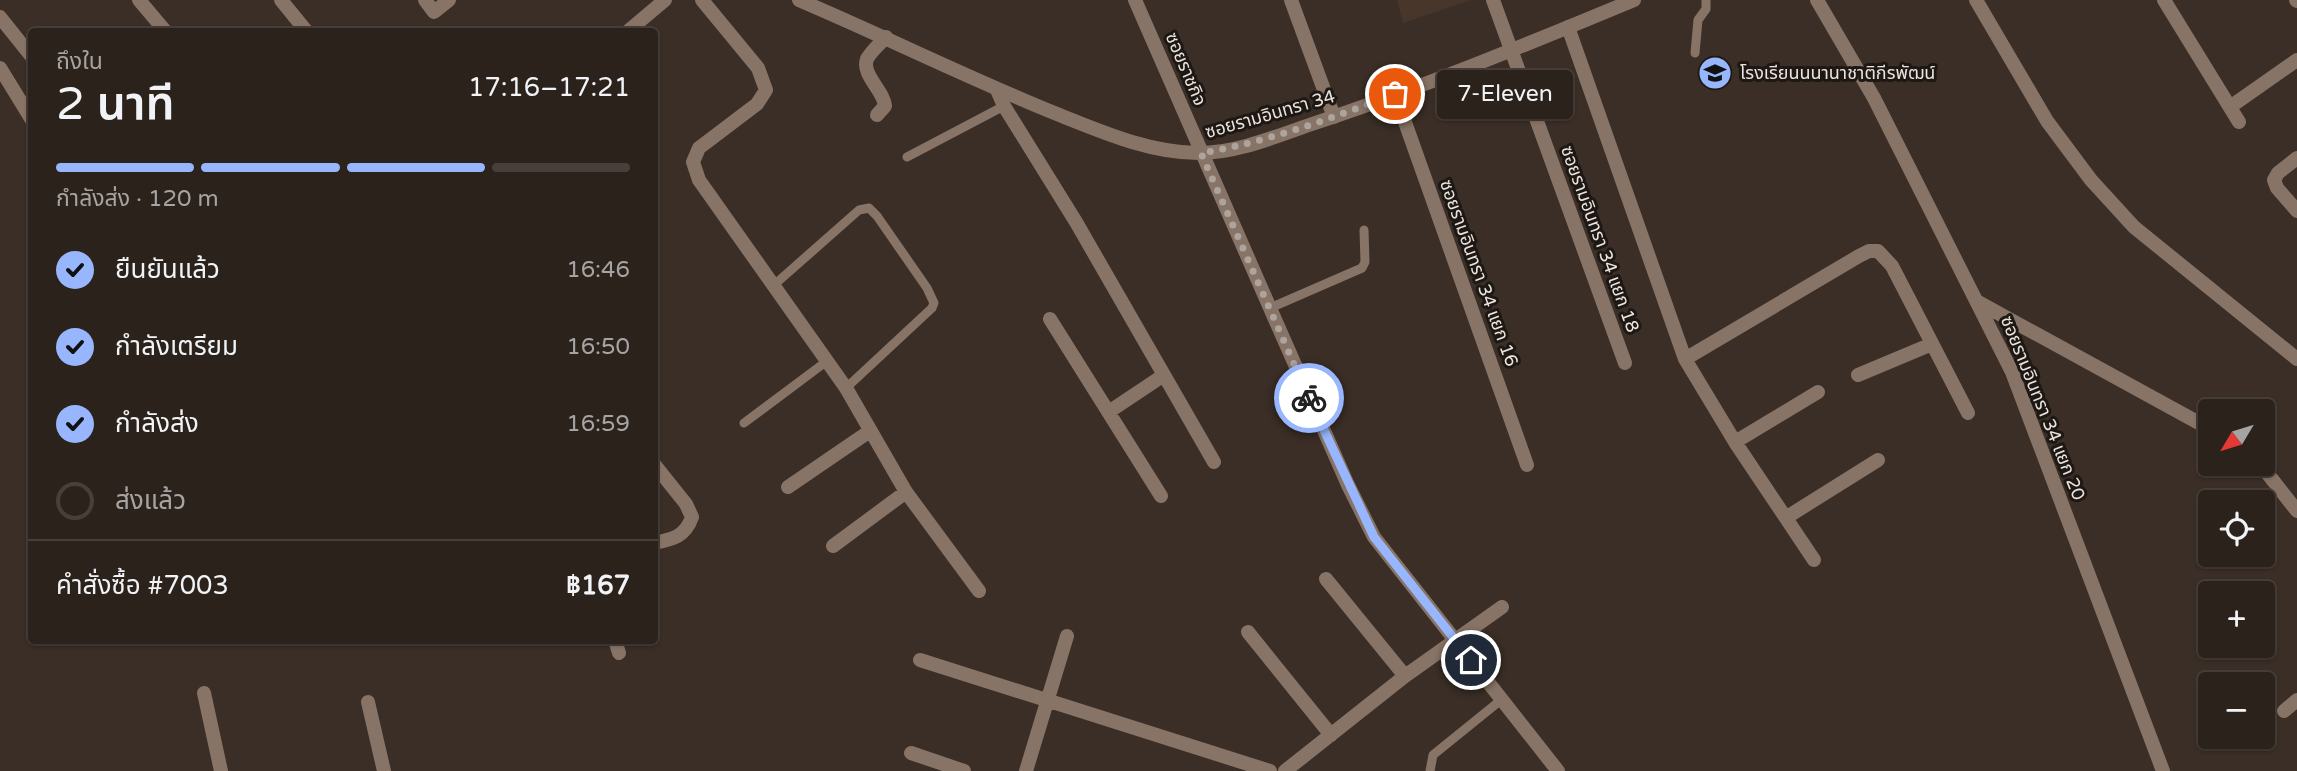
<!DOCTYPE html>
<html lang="th">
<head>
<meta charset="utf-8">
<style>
	:root { --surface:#2c221c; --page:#342a25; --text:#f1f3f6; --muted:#a6a4a3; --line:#483f3b; --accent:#97b6fd }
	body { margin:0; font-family:"Varela Round","Noto Sans Thai",sans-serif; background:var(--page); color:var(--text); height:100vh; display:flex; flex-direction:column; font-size:26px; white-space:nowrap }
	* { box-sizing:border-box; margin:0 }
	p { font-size:23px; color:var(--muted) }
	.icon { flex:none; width:38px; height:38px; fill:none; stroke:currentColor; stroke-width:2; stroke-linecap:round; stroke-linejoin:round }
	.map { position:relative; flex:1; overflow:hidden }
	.sheet { position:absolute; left:28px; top:28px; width:630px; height:616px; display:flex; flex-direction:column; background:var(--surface); border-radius:7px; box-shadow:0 2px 5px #0004,0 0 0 2px var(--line) }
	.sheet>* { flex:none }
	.needle { width:46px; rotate:232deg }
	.controls { position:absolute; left:2198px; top:399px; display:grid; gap:14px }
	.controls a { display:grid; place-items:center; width:77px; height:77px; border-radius:7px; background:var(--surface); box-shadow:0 2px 5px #0004,0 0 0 2px var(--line); font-size:35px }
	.pin { position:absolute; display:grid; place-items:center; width:60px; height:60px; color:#fff; margin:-30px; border:4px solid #fff; border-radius:50%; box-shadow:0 2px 7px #0007 }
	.courier { position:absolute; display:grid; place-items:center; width:70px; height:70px; margin:-35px; border:5px solid #97b6fd; border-radius:50%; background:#fff; color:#222; box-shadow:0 2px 9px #0007 }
	.bubble { position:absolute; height:49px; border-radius:7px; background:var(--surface); box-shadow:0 2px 5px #0004,0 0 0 2px var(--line); font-size:23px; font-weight:600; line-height:49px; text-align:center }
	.head em { font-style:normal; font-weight:600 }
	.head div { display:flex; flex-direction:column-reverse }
	.head { display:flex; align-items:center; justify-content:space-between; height:119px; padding:0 28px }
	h1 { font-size:46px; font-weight:600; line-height:52px }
	.bar { display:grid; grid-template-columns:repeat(4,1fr); gap:10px 7px; align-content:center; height:84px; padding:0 28px }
	.bar i { height:9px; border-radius:5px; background:var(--line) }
	.bar .current { background:var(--accent) }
	.bar p { grid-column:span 4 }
	.line { display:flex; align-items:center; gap:18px; padding:0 28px; border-top:2px solid var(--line) }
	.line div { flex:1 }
	ol { padding:0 28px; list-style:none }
	li { display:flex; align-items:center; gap:21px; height:77px }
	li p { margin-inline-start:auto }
	li .icon { padding:7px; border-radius:50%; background:var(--accent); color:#111; stroke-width:4 }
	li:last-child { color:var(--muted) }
	li i { width:38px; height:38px; border:4px solid var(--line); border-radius:50% }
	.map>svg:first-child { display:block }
	.built { fill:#48362a }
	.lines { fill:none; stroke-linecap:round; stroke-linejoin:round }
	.service { stroke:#887466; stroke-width:9 }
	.minor { stroke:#887466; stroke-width:14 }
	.tertiary { stroke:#887466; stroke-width:14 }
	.done { stroke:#ada49e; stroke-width:7; stroke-dasharray:0 12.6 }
	.route { stroke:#97b6fd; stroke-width:9 }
	.labels { text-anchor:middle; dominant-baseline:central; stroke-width:6; stroke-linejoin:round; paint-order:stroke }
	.street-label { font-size:18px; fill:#ebe3de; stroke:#1d1814 }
	.poi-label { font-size:18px; fill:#ebe3de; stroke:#1d1814; text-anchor:start }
</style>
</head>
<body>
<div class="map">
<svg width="2297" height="771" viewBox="0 0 2297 771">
	<rect width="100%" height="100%" fill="#3a2e26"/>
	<!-- built -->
	<path class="built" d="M1397,0h74l-68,23z"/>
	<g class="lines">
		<!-- service -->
		<path class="service" d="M1695,53l3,-33 8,-11v-9
			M907,157l97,-51
			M774,285l85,-75 10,-2 8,8 50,72 7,15 -2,5 -86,80
			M1270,308l92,-40 3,-6 -1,-32
			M744,423l83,-62
			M1430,771l3,-16 68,-55"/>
		<!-- minor -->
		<path class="minor" d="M139,0l27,32
			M281,0l26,32
			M425,0l9,12 15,-12
			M702,0l56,68 8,22 -9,14 -58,44 -6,14 6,18 147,208 60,104 73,99
			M1135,0l135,308 78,177 26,52 184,234
			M1291,0l43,117
			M1493,0l132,363
			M1817,0l57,98 138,274 151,399
			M1976,0l71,121 44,59 43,47 163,132
			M2164,0l75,122
			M2296,0l1,1
			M0,17l32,40
			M1568,27l117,332 50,83 79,118
			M627,32l38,-32
			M0,68l32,52
			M997,90l7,16 72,116 138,240
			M1395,94l132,371
			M2230,107l67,-47
			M877,115l8,-9c-1,-15 -24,-32 -18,-47 4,-8 14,-16 19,-22
			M2297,158l-19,15 -4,7 3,8 20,23
			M1978,302l232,127
			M1050,319l111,177
			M1685,359l174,-103 10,-5h9l14,15 76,147
			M1858,375l74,-31
			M1110,411l54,-36
			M1735,442l83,-50
			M654,464l32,40 6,13c-7,20 -19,22 -38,26
			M2260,464l37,47
			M788,487l82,-56
			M1787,517l91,-57
			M833,546l73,-54
			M1326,579l79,97
			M1248,632l83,103
			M615,640l4,13
			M920,660l350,111
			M204,693l17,78
			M368,702l16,69
			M2284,711l13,-11
			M911,753l53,18
			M1026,771l41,-135
			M1285,771l120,-95 97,-69"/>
		<!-- tertiary -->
		<path class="tertiary" d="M799,0c87,37 171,79 258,114 45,18 93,39 142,39 38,0 78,-17 113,-29 109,-36 216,-80 322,-124"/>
	</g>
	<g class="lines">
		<!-- done -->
		<path class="done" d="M1309,398l-108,-245c67,-11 131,-35 194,-59"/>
		<!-- route -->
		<path class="route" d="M1309,398l65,139 97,123"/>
	</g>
	<!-- icons -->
	<defs>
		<symbol id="school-disc" viewBox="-11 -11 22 22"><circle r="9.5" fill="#97b6fd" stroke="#1d1814"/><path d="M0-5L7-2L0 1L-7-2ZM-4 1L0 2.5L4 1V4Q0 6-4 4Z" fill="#111"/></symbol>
	</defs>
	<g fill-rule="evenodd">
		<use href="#school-disc" x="1696" y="54" width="38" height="38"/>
	</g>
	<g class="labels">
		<!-- street labels -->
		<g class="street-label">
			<text transform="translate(1186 69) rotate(67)">ซอยราชกิจ</text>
			<text transform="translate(1270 114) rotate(-16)">ซอยรามอินทรา 34</text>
			<text transform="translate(1600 239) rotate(70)">ซอยรามอินทรา 34 แยก 18</text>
			<text transform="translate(1479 273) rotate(70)">ซอยรามอินทรา 34 แยก 16</text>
			<text transform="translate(2043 408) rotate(68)">ซอยรามอินทรา 34 แยก 20</text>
		</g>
		<!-- poi labels -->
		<g class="poi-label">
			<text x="1740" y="73">โรงเรียนนนานาชาติกีรพัฒน์</text>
		</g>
	</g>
</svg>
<div class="controls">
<a><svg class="needle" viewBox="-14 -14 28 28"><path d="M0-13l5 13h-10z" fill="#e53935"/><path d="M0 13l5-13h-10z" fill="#a6a4a3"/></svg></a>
<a><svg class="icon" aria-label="locate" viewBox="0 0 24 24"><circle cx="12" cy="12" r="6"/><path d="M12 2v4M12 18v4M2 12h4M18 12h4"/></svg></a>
<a>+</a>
<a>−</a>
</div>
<div class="pin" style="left:1395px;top:94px;background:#ea580c"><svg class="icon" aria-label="bag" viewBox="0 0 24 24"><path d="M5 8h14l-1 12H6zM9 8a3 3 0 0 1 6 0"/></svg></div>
<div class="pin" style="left:1471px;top:660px;background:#1f2937"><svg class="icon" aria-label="home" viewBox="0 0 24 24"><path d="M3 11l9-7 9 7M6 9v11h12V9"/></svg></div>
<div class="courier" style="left:1309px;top:398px"><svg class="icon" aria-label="bike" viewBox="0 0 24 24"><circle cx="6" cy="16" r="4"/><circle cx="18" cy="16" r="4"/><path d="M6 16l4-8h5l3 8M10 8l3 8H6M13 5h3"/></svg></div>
<div class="bubble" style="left:1437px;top:70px;width:136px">7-Eleven</div>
<section class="sheet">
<div class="head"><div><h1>2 นาที</h1><p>ถึงใน</p></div><em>17:16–17:21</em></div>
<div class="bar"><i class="current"></i><i class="current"></i><i class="current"></i><i></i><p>กำลังส่ง · 120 m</p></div>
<ol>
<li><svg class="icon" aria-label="check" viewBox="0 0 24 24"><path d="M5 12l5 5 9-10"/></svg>ยืนยันแล้ว<p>16:46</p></li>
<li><svg class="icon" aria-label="check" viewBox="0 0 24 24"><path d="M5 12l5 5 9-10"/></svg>กำลังเตรียม<p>16:50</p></li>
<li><svg class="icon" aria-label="check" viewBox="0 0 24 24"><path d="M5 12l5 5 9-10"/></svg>กำลังส่ง<p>16:59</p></li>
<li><i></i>ส่งแล้ว</li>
</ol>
<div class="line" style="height:91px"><div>คำสั่งซื้อ #7003</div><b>฿167</b></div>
</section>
</div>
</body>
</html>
